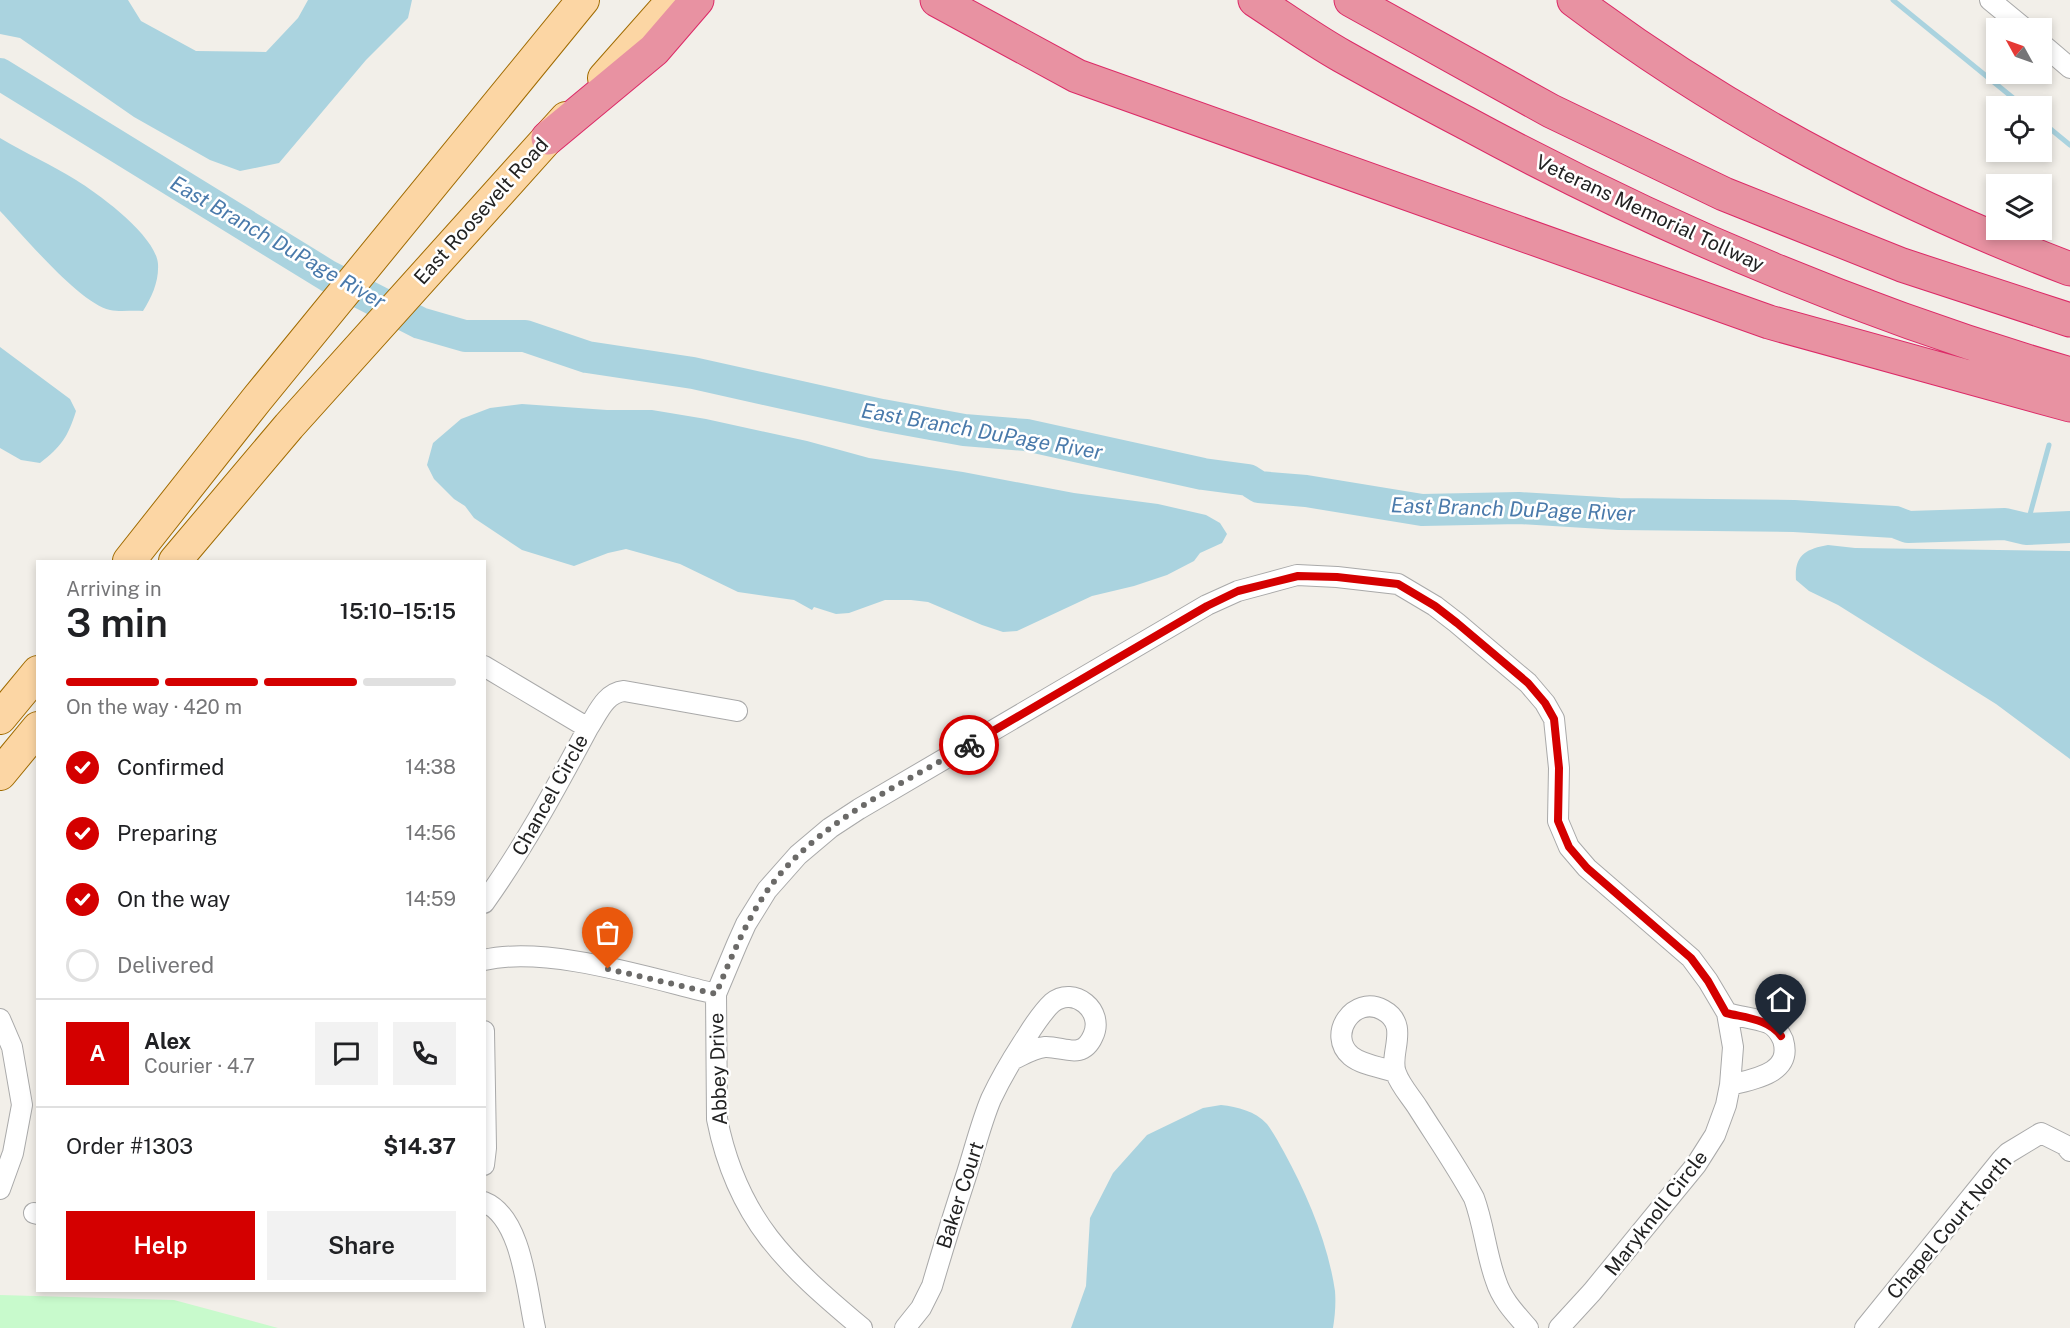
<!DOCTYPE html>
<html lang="en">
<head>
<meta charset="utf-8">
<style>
	:root { --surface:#fff; --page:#f2f2f2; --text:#202124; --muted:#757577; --line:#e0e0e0; --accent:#d40000 }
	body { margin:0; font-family:"Public Sans",sans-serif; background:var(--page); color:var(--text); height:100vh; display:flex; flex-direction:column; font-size:22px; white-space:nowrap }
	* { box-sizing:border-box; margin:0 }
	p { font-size:20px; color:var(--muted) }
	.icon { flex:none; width:33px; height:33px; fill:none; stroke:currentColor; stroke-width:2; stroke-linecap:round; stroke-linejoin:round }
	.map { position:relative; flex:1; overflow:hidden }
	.panel { position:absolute; left:36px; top:560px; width:450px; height:732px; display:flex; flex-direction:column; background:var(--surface); border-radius:0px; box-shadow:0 3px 9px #0003 }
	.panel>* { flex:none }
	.needle { width:39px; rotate:310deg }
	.fabs { position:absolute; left:1986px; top:18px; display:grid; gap:12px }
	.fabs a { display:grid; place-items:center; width:66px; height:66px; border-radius:0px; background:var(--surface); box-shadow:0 3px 9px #0003; font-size:30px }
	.pin { position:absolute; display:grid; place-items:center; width:51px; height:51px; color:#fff; margin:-62px -26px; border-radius:50% 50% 50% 0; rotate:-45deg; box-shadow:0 0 6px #0007 }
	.pin .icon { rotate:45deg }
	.courier { position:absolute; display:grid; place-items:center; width:60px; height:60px; margin:-30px; border:4px solid #d40000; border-radius:50%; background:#fff; color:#222; box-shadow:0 2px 8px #0007 }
	.summary em { font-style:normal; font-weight:600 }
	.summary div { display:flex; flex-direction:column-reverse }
	.summary { display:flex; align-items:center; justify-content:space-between; height:102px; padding:0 30px }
	h1 { font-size:39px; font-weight:600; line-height:45px }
	.bar { display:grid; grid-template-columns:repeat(4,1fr); gap:9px 6px; align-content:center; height:72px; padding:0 30px }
	.bar i { height:8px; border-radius:4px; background:var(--line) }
	.bar .active { background:var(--accent) }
	.bar p { grid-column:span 4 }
	.line { display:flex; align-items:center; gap:15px; padding:0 30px; border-top:2px solid var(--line) }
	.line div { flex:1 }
	.round { display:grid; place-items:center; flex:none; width:63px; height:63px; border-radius:0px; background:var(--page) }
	ol { padding:0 30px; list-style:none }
	li { display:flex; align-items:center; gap:18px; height:66px }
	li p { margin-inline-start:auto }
	li .icon { padding:6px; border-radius:50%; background:var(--accent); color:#fff; stroke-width:4 }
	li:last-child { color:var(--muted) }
	li i { width:33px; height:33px; border:3px solid var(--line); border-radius:50% }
	.primary-button { display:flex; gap:12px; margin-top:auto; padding:12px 30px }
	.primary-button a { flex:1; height:69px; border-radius:0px; background:var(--accent); color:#fff; font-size:24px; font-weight:600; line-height:69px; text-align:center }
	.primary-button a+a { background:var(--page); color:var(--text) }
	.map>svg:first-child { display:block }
	.park { fill:#c8facc }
	.water { fill:#aad3df }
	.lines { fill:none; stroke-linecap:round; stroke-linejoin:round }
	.stream { stroke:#aad3df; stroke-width:5 }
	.river { stroke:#aad3df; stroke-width:32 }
	.minor-casing { stroke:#a9a9a9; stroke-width:22 }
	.primary-casing { stroke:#a06b00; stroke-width:34 }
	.motorway-casing { stroke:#dc2a67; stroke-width:35 }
	.minor { stroke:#fff; stroke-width:20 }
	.primary { stroke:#fcd6a4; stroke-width:32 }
	.motorway { stroke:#e892a2; stroke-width:33 }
	.done { stroke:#6b6a68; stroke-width:6; stroke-dasharray:0 10.8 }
	.route { stroke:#d40000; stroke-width:8 }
	.labels { text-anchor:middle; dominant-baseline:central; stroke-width:5; stroke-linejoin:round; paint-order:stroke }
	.street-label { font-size:20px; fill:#222; stroke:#fff }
	.water-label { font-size:21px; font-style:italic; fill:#4a7aab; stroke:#fff }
</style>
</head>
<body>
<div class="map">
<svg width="2070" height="1328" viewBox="0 0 2070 1328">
	<rect width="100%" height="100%" fill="#f2efe9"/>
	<!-- park -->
	<path class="park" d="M0,1295l174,5 104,28h-278z"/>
	<!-- water -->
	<path class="water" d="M0,0h128l13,21 55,30 70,1 32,-34 10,-18h104l-4,18 -42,42 -87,103 -39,8 -30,-11 -76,-43 -114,-79 -20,-4z
		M0,138c25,15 52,27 76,42 23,14 80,56 82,84 1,17 -6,33 -15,47 -10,-1 -23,1 -33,-1 -31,-7 -87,-75 -110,-99z
		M0,347l70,52 6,12c-8,26 -15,36 -36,52l-19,-3 -21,-12z
		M522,404l85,6h45l54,9 101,22 62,17 94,14 111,21 84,11 48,11 14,8 7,11 -5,9 -22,10 -6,8 -27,14 -33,11 -42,10 -75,35 -14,1 -21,-7 -54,-23 -17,-2h-26l-36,13 -13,1 -22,-7 -2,3 -18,-10 -56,-8 -58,-28 -54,-15 -18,4 -34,13 -52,-16 -48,-32 -9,-12 -11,-7 -20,-20 -7,-14 6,-22 28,-24 29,-11z
		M1828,545l27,3 215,3v208l-74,-55 -158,-99 -29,-14 -13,-11c-2,-25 10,-31 32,-35z
		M1221,1105c17,2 34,6 46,19 6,8 12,19 17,28 23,42 44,91 51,139 1,12 0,25 -2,37h-262l15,-42 4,-68 23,-45 34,-38 56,-27z"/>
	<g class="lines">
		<!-- stream -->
		<path class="stream" d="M1893,0l130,106
			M2042,122l28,23
			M2026,529l23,-84"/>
		<!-- river -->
		<path class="river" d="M0,74l328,202 92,47 45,13h60l62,21 106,16 189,42 82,15 62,5 177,39 45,6 11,7 47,4 116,19 97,-2 100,6 175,2 101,6 13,5 97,-3 21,5 44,-2"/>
		<defs>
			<path id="minor" d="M1990,0l34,28
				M2042,44l28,24
				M484,666l104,62c-32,60 -64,119 -104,175
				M588,728c10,-15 17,-35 36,-37l113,20
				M484,960c64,-15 168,19 232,34
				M1727,1013c13,4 28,5 41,10 7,3 12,10 15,17 10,34 -30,39 -53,45
				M0,1019l12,28 10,58 -9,48 -13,36
				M484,1031l2,117 -2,17
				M1395,1072c-14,-5 -33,-7 -44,-16 -25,-21 3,-62 32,-46 28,15 5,44 13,63 4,12 15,24 22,35 19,30 39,59 56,90 10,27 12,56 22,83 6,19 20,33 32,47
				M484,1202c38,15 43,90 51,126
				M34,1213l4,1
				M862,1328c-75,-63 -125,-108 -145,-209l-1,-125 21,-50 9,-20 21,-34 31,-35 32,-27 29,-19 348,-204 31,-14 59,-16 40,2 61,7 37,22 22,17 71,60 17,20 9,16 5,49 -1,53 11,26 18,21 104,90 17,23 19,32 6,34 -3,38 -4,20 -11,30 -19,30 -104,127 -33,36
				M905,1328l16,-20 11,-22c11,-38 23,-76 35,-113 8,-25 14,-50 24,-74 9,-19 20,-38 31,-55 9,-14 18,-30 30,-41 22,-18 53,8 41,33 -11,25 -30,10 -48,11 -12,1 -22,8 -33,13
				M1865,1328l137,-169 6,-6 33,-20 24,12 5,6"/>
			<path id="primary" d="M604,78l69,-78
				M129,561l128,-162 326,-399
				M175,561l114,-135 277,-308
				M0,718l38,-46
				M0,774l38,-46"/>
			<path id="motorway" d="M937,0l140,76 692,246 301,83
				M1255,0c29,19 57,39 87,56 41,23 82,45 124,67 192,104 394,190 604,251
				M1351,0l200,111 173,83 178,71 168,55
				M1574,0c150,113 321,202 496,269
				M548,138l106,-88 43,-50"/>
		</defs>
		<!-- minor casing -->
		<use href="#minor" class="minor-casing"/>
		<!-- primary casing -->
		<use href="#primary" class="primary-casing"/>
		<!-- motorway casing -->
		<use href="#motorway" class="motorway-casing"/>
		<!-- minor -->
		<use href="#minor" class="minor"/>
		<!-- primary -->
		<use href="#primary" class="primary"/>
		<!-- motorway -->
		<use href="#motorway" class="motorway"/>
	</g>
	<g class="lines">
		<!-- done -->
		<path class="done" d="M608,969l108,25c15,-36 29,-71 51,-103 48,-68 131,-105 202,-146"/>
		<!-- route -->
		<path class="route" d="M969,745l238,-139 31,-15 60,-15 39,1 61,7 37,22 22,17 71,60 17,20 9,16 5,49 -1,53 11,26 18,21 104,90 17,23 18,32c20,5 43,6 55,23"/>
	</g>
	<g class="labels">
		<!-- street labels -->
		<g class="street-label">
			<text transform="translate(481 211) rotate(-48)">East Roosevelt Road</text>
			<text transform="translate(1650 213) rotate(25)">Veterans Memorial Tollway</text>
			<text transform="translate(550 795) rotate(-61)">Chancel Circle</text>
			<text transform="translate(718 1069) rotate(-92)">Abbey Drive</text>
			<text transform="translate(960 1195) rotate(-72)">Baker Court</text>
			<text transform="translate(1656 1213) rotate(-52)">Maryknoll Circle</text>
			<text transform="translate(1949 1227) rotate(-50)">Chapel Court North</text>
		</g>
		<!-- water labels -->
		<g class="water-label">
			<text transform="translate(278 242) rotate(30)">East Branch DuPage River</text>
			<text transform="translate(982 431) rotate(10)">East Branch DuPage River</text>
			<text transform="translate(1513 509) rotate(2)">East Branch DuPage River</text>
		</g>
	</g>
</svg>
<div class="fabs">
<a><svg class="needle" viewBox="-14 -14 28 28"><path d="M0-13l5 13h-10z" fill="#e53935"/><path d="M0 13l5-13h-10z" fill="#757577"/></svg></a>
<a><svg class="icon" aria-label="locate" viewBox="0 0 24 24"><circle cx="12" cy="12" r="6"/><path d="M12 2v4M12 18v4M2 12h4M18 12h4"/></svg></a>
<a><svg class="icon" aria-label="layers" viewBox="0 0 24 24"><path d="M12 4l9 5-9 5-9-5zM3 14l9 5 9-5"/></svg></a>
</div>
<div class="pin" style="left:608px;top:969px;background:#ea580c"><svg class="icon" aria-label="bag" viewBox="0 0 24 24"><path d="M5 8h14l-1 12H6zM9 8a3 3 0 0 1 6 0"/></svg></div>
<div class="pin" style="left:1781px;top:1036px;background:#1f2937"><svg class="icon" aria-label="home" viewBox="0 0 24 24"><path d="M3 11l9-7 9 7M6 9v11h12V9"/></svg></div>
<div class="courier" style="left:969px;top:745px"><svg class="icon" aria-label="bike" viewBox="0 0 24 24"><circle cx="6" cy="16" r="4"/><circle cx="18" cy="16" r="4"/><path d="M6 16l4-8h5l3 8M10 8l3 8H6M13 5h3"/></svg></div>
<section class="panel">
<div class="summary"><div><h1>3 min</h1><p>Arriving in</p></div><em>15:10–15:15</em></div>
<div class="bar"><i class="active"></i><i class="active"></i><i class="active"></i><i></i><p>On the way · 420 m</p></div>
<ol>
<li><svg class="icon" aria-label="check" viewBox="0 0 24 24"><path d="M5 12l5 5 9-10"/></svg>Confirmed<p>14:38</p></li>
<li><svg class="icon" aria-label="check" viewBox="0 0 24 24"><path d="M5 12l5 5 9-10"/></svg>Preparing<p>14:56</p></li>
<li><svg class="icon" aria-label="check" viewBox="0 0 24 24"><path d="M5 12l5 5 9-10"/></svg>On the way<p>14:59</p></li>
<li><i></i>Delivered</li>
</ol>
<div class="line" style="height:108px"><b class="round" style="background:var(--accent);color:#fff">A</b><div><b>Alex</b><p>Courier · 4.7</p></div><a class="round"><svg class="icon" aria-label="chat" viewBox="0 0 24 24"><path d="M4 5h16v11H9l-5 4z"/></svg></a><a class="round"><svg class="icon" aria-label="phone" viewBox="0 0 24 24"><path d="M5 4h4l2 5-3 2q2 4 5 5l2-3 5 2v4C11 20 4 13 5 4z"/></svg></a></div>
<div class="line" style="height:78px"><div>Order #1303</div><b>$14.37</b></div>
<div class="primary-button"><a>Help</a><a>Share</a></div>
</section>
</div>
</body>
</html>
